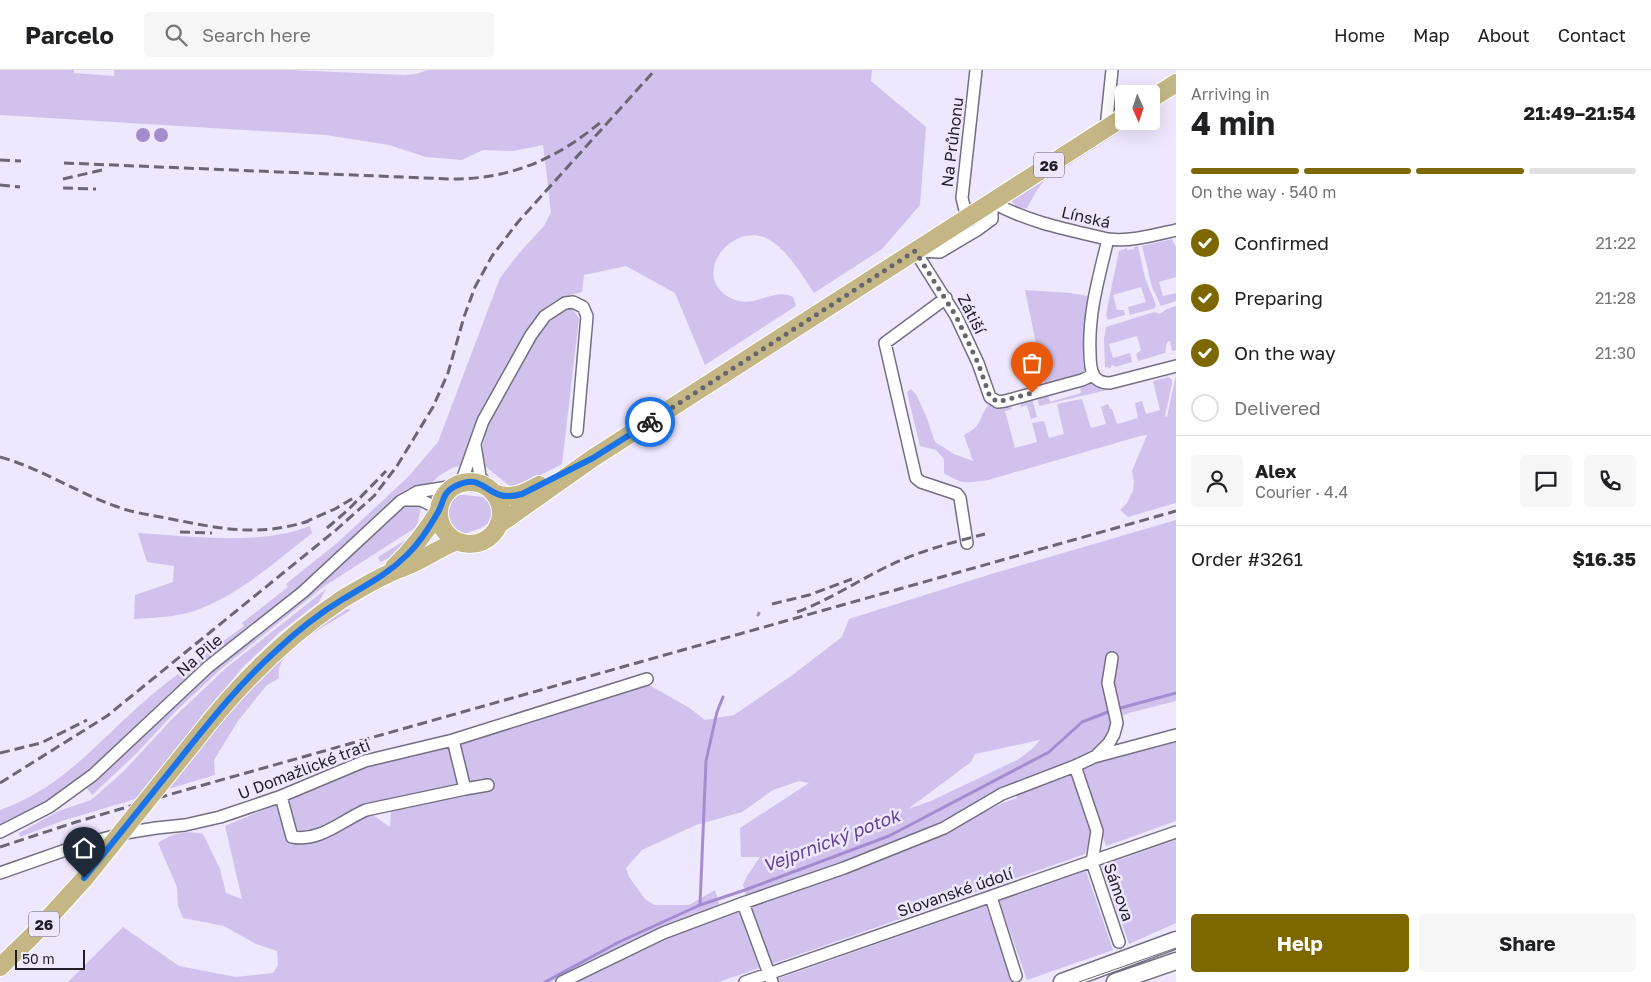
<!DOCTYPE html>
<html lang="en">
<head>
<meta charset="utf-8">
<style>
	:root { --surface:#fff; --page:#f6f6f6; --text:#202124; --muted:#757577; --line:#e0e0e0; --accent:#7d6800 }
	body { margin:0; font-family:"Golos Text",sans-serif; background:var(--page); color:var(--text); height:100vh; display:flex; flex-direction:column; font-size:19px; white-space:nowrap }
	* { box-sizing:border-box; margin:0 }
	p { font-size:16px; color:var(--muted) }
	.icon { flex:none; width:28px; height:28px; fill:none; stroke:currentColor; stroke-width:2; stroke-linecap:round; stroke-linejoin:round }
	.map { position:relative; flex:1; overflow:hidden }
	.sheet { display:flex; flex-direction:column; background:var(--surface); width:475px }
	.sheet>* { flex:none }
	.needle { width:32px; rotate:177deg }
	.fabs { position:absolute; left:1115px; top:15px; display:grid; gap:10px }
	.fabs a { display:grid; place-items:center; width:45px; height:45px; border-radius:5px; background:var(--surface); box-shadow:0 5px 20px #0002; font-size:25px }
	.scale { position:absolute; left:15px; bottom:12px; width:70px; box-sizing:border-box; padding-left:5px; border:2px solid #201d26; border-top:0; font-size:14px; line-height:18px; white-space:nowrap; color:#201d26; -webkit-text-stroke:4px #eee7fe; paint-order:stroke }
	.pin { position:absolute; display:grid; place-items:center; width:42px; height:42px; color:#fff; margin:-51px -21px; border-radius:50% 50% 50% 0; rotate:-45deg; box-shadow:0 0 5px #0007 }
	.pin .icon { rotate:45deg }
	.courier { position:absolute; display:grid; place-items:center; width:50px; height:50px; margin:-25px; border:4px solid #1a73e8; border-radius:50%; background:#fff; color:#222; box-shadow:0 1px 6px #0007 }
	.headline em { font-style:normal; font-weight:700 }
	.headline div { display:flex; flex-direction:column-reverse }
	.headline { display:flex; align-items:center; justify-content:space-between; height:85px; padding:0 15px }
	h1 { font-size:32px; font-weight:700; line-height:38px }
	.bar { display:grid; grid-template-columns:repeat(4,1fr); gap:8px 5px; align-content:center; height:60px; padding:0 15px }
	.bar i { height:6px; border-radius:4px; background:var(--line) }
	.bar .current { background:var(--accent) }
	.bar p { grid-column:span 4 }
	.line { display:flex; align-items:center; gap:12px; padding:0 15px; border-top:1px solid var(--line) }
	.line div { flex:1 }
	.round { display:grid; place-items:center; flex:none; width:52px; height:52px; border-radius:5px; background:var(--page) }
	ol { padding:0 15px; list-style:none }
	li { display:flex; align-items:center; gap:15px; height:55px }
	li p { margin-inline-start:auto }
	li .icon { padding:5px; border-radius:50%; background:var(--accent); color:#fff; stroke-width:4 }
	li:last-child { color:var(--muted) }
	li i { width:28px; height:28px; border:2px solid var(--line); border-radius:50% }
	.button { display:flex; gap:10px; margin-top:auto; padding:10px 15px }
	.button a { flex:1; height:58px; border-radius:5px; background:var(--accent); color:#fff; font-size:20px; font-weight:700; line-height:58px; text-align:center }
	.button a+a { background:var(--page); color:var(--text) }
	header { display:flex; align-items:center; gap:30px; box-sizing:border-box; height:70px; padding:0 25px; background:var(--surface); border-bottom:1px solid var(--line) }
	header strong { font-size:24px }
	nav { display:flex; gap:28px; margin-inline-start:auto; font-size:18px }
	.search { width:350px; height:45px; background:var(--page); display:flex; align-items:center; gap:12px; box-sizing:border-box; padding:0 18px; border-radius:5px; color:var(--muted); font-size:19px }
	main { display:flex; flex:1; min-height:0 }
	.map>svg:first-child { display:block }
	.green { fill:#d0c2ed; fill-rule:evenodd }
	.water { fill:#a38dcf }
	.lines { fill:none; stroke-linecap:round; stroke-linejoin:round }
	.stream { stroke:#a38dcf; stroke-width:3 }
	.minor-casing { stroke:#756e83; stroke-width:14 }
	.secondary-casing { stroke:#756e83; stroke-width:19 }
	.primary-casing { stroke:#fff; stroke-width:20 }
	.minor { stroke:#fff; stroke-width:11 }
	.secondary { stroke:#fff; stroke-width:16 }
	.primary { stroke:#c4b785; stroke-width:18 }
	.tram { stroke:#6b6674; stroke-width:1 }
	.rail { stroke:#6b6674; stroke-width:3; stroke-dasharray:10 5; stroke-linecap:butt }
	.primary-bridge-casing { stroke:#fff; stroke-width:20; stroke-linecap:butt }
	.primary-bridge { stroke:#c4b785; stroke-width:18 }
	.done { stroke:#686472; stroke-width:5; stroke-dasharray:0 9 }
	.route { stroke:#1a73e8; stroke-width:6 }
	.labels { text-anchor:middle; dominant-baseline:central; stroke-width:5; stroke-linejoin:round; paint-order:stroke }
	.shield { fill:#eee7fe; stroke:#5e5a67; stroke-width:1 }
	.shield-label { font-size:15px; font-weight:bold; fill:#201d26 }
	.street-label { font-size:16px; fill:#201d26; stroke:#eee7fe }
	.water-label { font-size:18px; font-style:italic; fill:#624393; stroke:#eee7fe }
</style>
</head>
<body>
<header>
<strong>Parcelo</strong>
<div class="search"><svg class="icon" aria-label="search" viewBox="0 0 24 24"><circle cx="10" cy="10" r="6"/><path d="M15 15l6 6"/></svg>Search here</div>
<nav><a>Home</a><a>Map</a><a>About</a><a>Contact</a></nav>
</header>
<main>
<div class="map">
<svg width="1176" height="912" viewBox="0 0 1176 912">
	<rect width="100%" height="100%" fill="#eee7fe"/>
	<!-- green -->
	<path class="green" d="M0,0h74v3l40,3v-6h176l114,5 12,-1 12,-4h444l-1,11 55,46 -6,78 -38,44 -68,44c-11,-17 -30,-48 -50,-56 -35,-12 -71,37 -37,59 28,17 43,-10 66,1l3,9 -91,59 -30,-72 -49,-27 -42,9 -2,17c-14,3 -27,7 -38,17 -14,14 -23,34 -33,51 -20,35 -40,67 -50,106l-7,1 -14,8 -12,11 -19,2 -10,6 -96,90 -80,63 -49,42 -79,76 -26,21 -26,17 -43,22v-15c60,-21 93,-63 139,-104 32,-29 70,-54 105,-80l-2,-3 46,-36 -2,-3 51,-41 71,-66 30,-35 62,-164 20,-26 24,-26 7,-14 -8,-67 -30,6 -30,-1 -21,10 -36,-3 -37,-12 -63,-10 -326,-20z
		M1124,28v12l-9,4 -2,-1 -2,-10z
		M1127,51h10l-93,60 -7,9 -10,18c-8,3 -11,-3 -17,-8z
		M1172,169l4,8v30l-17,5 4,14 13,-3v8l-15,5 -9,-19 -10,-41z
		M1138,176l7,32 11,27 -1,3 -25,7 -2,-8 18,-5 -5,-15 -28,8 4,15h7l1,5 -17,5 -2,-6 13,-63 8,-3v2l7,-1v-2z
		M1025,220l45,3 17,3 2,-3 1,2 -4,20v42l-3,1v7l3,1 1,4 -3,4 -39,12z
		M1176,236v44l-4,1 -2,-10 -3,1 -2,11 -27,8 -2,-7 5,-4 -4,-14 -28,8 4,14 17,-5 2,9 -17,5 -1,-2 -3,1v2l-6,-1 -1,-28 2,-12 48,-15 6,2 7,-5z
		M569,239l5,2 5,7 -17,146 -43,22 -8,1 -25,-20 -4,-1 1,-22 4,-18 7,-15 33,-59 17,-25 13,-12z
		M1176,305v128l-48,14 -8,-7 7,-7 6,-12 1,-9 -2,-11 15,-36 -7,1 -152,44c-22,3 -25,5 -44,-7v-14l-8,-9 -16,-4 -13,-54 4,-3 6,7 9,20 9,26 19,12 19,7 -9,-26c20,-9 14,-19 26,-32l9,4h12l1,2 -7,2 10,37 22,-6 -5,-19 12,-2 5,17 15,-4 -7,-30 25,-5 9,29 15,-4 -5,-17 7,-3 2,5h2l5,15 21,-6 -3,-15 7,-2 4,13 14,-4 -7,-29 16,-4 3,3v4l-7,32 2,1z
		M1093,311l14,6v3l-68,16 -1,-7 -3,-5 13,1 2,7 31,-9 -1,-7z
		M1031,325l6,22 -6,2 -4,-14 -6,2 -1,-6z
		M452,425h12l28,3 3,9v12l-14,9 -20,7c-16,-9 -20,-25 -9,-40z
		M411,435l10,1 -3,16 -3,6 -89,57 -105,84 -45,42 -40,43 -44,41 -5,-7 29,-26 30,-30 69,-63 76,-59 107,-100z
		M1176,450v181l-47,12 -17,7 -1,4 -8,18 -16,14 -82,33 -63,32 -102,44 -93,33 -4,-13 4,-9 13,-19h-19l-1,-29 69,-45 -10,-2 -26,9 -31,22 -46,13 -54,25 -16,18 3,9 16,22 9,6h35l26,-15 4,14 -130,59 -37,19h-484l55,-55 56,39 57,11 37,-4 5,-8 -1,-14 -21,-7 -32,-18 -41,-8 -5,-12 -1,-19 -19,-44c16,-10 26,-13 45,-9l17,35 6,24 16,6 -17,-73 52,-22 13,41 22,-5 58,-27 20,14 1,-16 98,-21 -1,-9 -18,2 -11,-39 190,-59 39,22 17,13 29,-5 57,-39 51,-39 7,-18 139,-44zM1040,670l-7,8 -14,11 -88,42 -23,8 63,-47 4,-8z
		M310,456l2,7c-37,29 -75,64 -121,79 -17,5 -39,6 -57,7l1,-24 38,-13 1,-16 -27,-4 -9,-29c52,3 122,13 172,-7z
		M412,466l-12,17 -20,9 -2,-5z
		M326,519l-7,13 -40,31 -35,33 -59,71 13,10 67,-75 42,-37 40,-26 4,1c-18,11 -65,37 -71,56 -2,3 -1,9 -1,12l-13,8 -28,35 -24,39 1,15 -153,46 -42,16 -1,-4 40,-22 32,-11 32,-28 48,-52 55,-52z
		M1176,668v83l-70,25 -27,-77z
		M447,676l5,4 7,35 -133,42 -23,8 -9,-3 -7,-35 78,-32z
		M1074,701l20,56 -9,27 -313,110 -21,-59 196,-75 56,-27 14,-5 -2,-5z
		M1176,770v83l-47,21 -27,-78z
		M1086,801l27,79 -86,30 -28,-79z
		M986,836l27,76h-235l-1,-3z
		M738,839l21,59 -40,14h-146l60,-32z"/>
	<!-- water -->
	<path class="water" d="M136 65a7 7 0 1 1 14 0a7 7 0 1 1-14 0Z
		M154 65a7 7 0 1 1 14 0a7 7 0 1 1-14 0Z"/>
	<g class="lines">
		<!-- stream -->
		<path class="stream" d="M758,545l1,-2
			M700,835l6,-144 11,-49 6,-15
			M545,912l74,-40 81,-37 45,-15 144,-54 160,-84 33,-30 31,-12 63,-17"/>
		<defs>
			<path id="minor" d="M1106,58l6,-58
				M969,147l-4,-7 -3,-12 14,-128
				M1108,169c-9,38 -20,74 -18,114 0,7 0,16 4,23 3,5 10,7 16,7l66,-17
				M915,181l41,65 22,47 12,34 8,5 7,-1 77,-21 11,-5
				M916,181l24,1 37,-22 15,-11v-17c35,20 77,28 116,37 22,3 46,-4 68,-9
				M946,228l-61,45 31,135 5,4 36,12 3,4 7,45
				M475,375l5,31 8,12
				M461,413l22,-62 48,-86 14,-19 20,-13 8,-1 10,5 4,9 -10,115
				M406,430h15l18,9
				M1097,685l12,-12 5,-9 3,-11 -9,-40 4,-25
				M1075,696l22,65 -5,31 27,80
				M465,719l23,-4
				M279,727l3,3 10,37c28,5 49,-16 74,-27l99,-21 -12,-49
				M0,762l49,-25 44,-32 115,-108 95,-75 98,-91 16,-9 37,-6
				M0,803l80,-28 45,-12 31,-5 29,-3 35,-8 59,-20 86,-36 88,-21 194,-61
				M991,827l25,79
				M743,833l29,79
				M562,912l101,-49 80,-30 101,-35 100,-40 58,-34 73,-28 19,-9 82,-22
				M745,912l431,-150"/>
			<path id="secondary" d="M1062,912l114,-42
				M1115,912l61,-21"/>
			<path id="primary" d="M1151,29l25,-16
				M439 443a31 31 0 1 1 62 0a31 31 0 1 1-62 0Z
				M493,423c18,7 30,1 46,-8
				M498,455l95,-67 531,-341
				M394,497c18,-17 32,-35 45,-56
				M193,673c42,-55 90,-104 148,-143 15,-9 31,-19 47,-26 9,-5 19,-7 28,-12 14,-7 26,-15 41,-21
				M0,897l33,-32 51,-56"/>
		</defs>
		<!-- minor casing -->
		<use href="#minor" class="minor-casing"/>
		<!-- secondary casing -->
		<use href="#secondary" class="secondary-casing"/>
		<!-- primary casing -->
		<use href="#primary" class="primary-casing"/>
		<!-- minor -->
		<use href="#minor" class="minor"/>
		<!-- secondary -->
		<use href="#secondary" class="secondary"/>
		<!-- primary -->
		<use href="#primary" class="primary"/>
		<!-- tram -->
		<path class="tram" d="M1079,912l97,-34"/>
		<!-- rail -->
		<path class="rail" d="M0,90l21,1
			M64,93l385,16c60,1 109,-20 154,-59
			M63,109l43,-10
			M0,115l20,2
			M63,118l33,1
			M0,387c40,11 76,35 115,49 18,7 37,9 56,13 52,10 86,18 138,2
			M303,453l32,-14 20,-12
			M327,458l21,-18 38,-39
			M180,462l32,1
			M772,534l37,-9 43,-16
			M797,542c38,-14 70,-38 107,-53 26,-11 54,-18 81,-25
			M0,683l41,-10 46,-23
			M0,713l107,-67 229,-186 38,-34 23,-30 36,-59 15,-34 16,-56 11,-30 17,-31 26,-34 137,-152
			M0,777l76,-25 106,-31 994,-280"/>
		<defs>
			<path id="primary-bridge" d="M84,809l109,-136"/>
		</defs>
		<!-- primary-bridge casing -->
		<use href="#primary-bridge" class="primary-bridge-casing"/>
		<!-- primary-bridge -->
		<use href="#primary-bridge" class="primary-bridge"/>
	</g>
	<g class="lines">
		<!-- done -->
		<path class="done" d="M650,352l265,-171 41,65 22,47 12,34 8,5 34,-9"/>
		<!-- route -->
		<path class="route" d="M84,808c32,-39 63,-78 95,-118 31,-39 61,-77 98,-110 20,-19 43,-37 66,-51 25,-15 44,-24 65,-45 12,-12 21,-26 29,-40 8,-13 4,-22 21,-29 20,-10 26,5 42,10 7,2 15,1 22,-1l71,-36 57,-36"/>
	</g>
	<g class="labels">
		<!-- shield labels -->
		<g class="shield">
			<rect x="1034" y="82.5" width="30" height="25" rx="4"/>
			<rect x="29" y="841.5" width="30" height="25" rx="4"/>
		</g>
		<g class="shield-label">
			<text x="1049" y="95">26</text>
			<text x="44" y="854">26</text>
		</g>
		<!-- street labels -->
		<g class="street-label">
			<text transform="translate(952 72) rotate(-83)">Na Průhonu</text>
			<text transform="translate(1086 147) rotate(13)">Línská</text>
			<text transform="translate(972 244) rotate(63)">Zátiší</text>
			<text transform="translate(199 585) rotate(-41)">Na Pile</text>
			<text transform="translate(304 699) rotate(-21)">U Domažlické trati</text>
			<text transform="translate(955 822) rotate(-19)">Slovanské údolí</text>
			<text transform="translate(1119 822) rotate(71)">Sámova</text>
		</g>
		<!-- water labels -->
		<g class="water-label">
			<text transform="translate(831 770) rotate(-21)">Vejprnický potok</text>
		</g>
	</g>
</svg>
<div class="fabs">
<a><svg class="needle" viewBox="-14 -14 28 28"><path d="M0-13l5 13h-10z" fill="#e53935"/><path d="M0 13l5-13h-10z" fill="#757577"/></svg></a>
</div>
<div class="scale">50 m</div>
<div class="pin" style="left:1032px;top:323px;background:#ea580c"><svg class="icon" aria-label="bag" viewBox="0 0 24 24"><path d="M5 8h14l-1 12H6zM9 8a3 3 0 0 1 6 0"/></svg></div>
<div class="pin" style="left:84px;top:808px;background:#1f2937"><svg class="icon" aria-label="home" viewBox="0 0 24 24"><path d="M3 11l9-7 9 7M6 9v11h12V9"/></svg></div>
<div class="courier" style="left:650px;top:352px"><svg class="icon" aria-label="bike" viewBox="0 0 24 24"><circle cx="6" cy="16" r="4"/><circle cx="18" cy="16" r="4"/><path d="M6 16l4-8h5l3 8M10 8l3 8H6M13 5h3"/></svg></div>
</div>
<section class="sheet">
<div class="headline"><div><h1>4 min</h1><p>Arriving in</p></div><em>21:49–21:54</em></div>
<div class="bar"><i class="current"></i><i class="current"></i><i class="current"></i><i></i><p>On the way · 540 m</p></div>
<ol>
<li><svg class="icon" aria-label="check" viewBox="0 0 24 24"><path d="M5 12l5 5 9-10"/></svg>Confirmed<p>21:22</p></li>
<li><svg class="icon" aria-label="check" viewBox="0 0 24 24"><path d="M5 12l5 5 9-10"/></svg>Preparing<p>21:28</p></li>
<li><svg class="icon" aria-label="check" viewBox="0 0 24 24"><path d="M5 12l5 5 9-10"/></svg>On the way<p>21:30</p></li>
<li><i></i>Delivered</li>
</ol>
<div class="line" style="height:90px"><a class="round"><svg class="icon" aria-label="person" viewBox="0 0 24 24"><circle cx="12" cy="8" r="4"/><path d="M4 21q1-7 8-7t8 7"/></svg></a><div><b>Alex</b><p>Courier · 4.4</p></div><a class="round"><svg class="icon" aria-label="chat" viewBox="0 0 24 24"><path d="M4 5h16v11H9l-5 4z"/></svg></a><a class="round"><svg class="icon" aria-label="phone" viewBox="0 0 24 24"><path d="M5 4h4l2 5-3 2q2 4 5 5l2-3 5 2v4C11 20 4 13 5 4z"/></svg></a></div>
<div class="line" style="height:65px"><div>Order #3261</div><b>$16.35</b></div>
<div class="button"><a>Help</a><a>Share</a></div>
</section>
</main>
</body>
</html>
